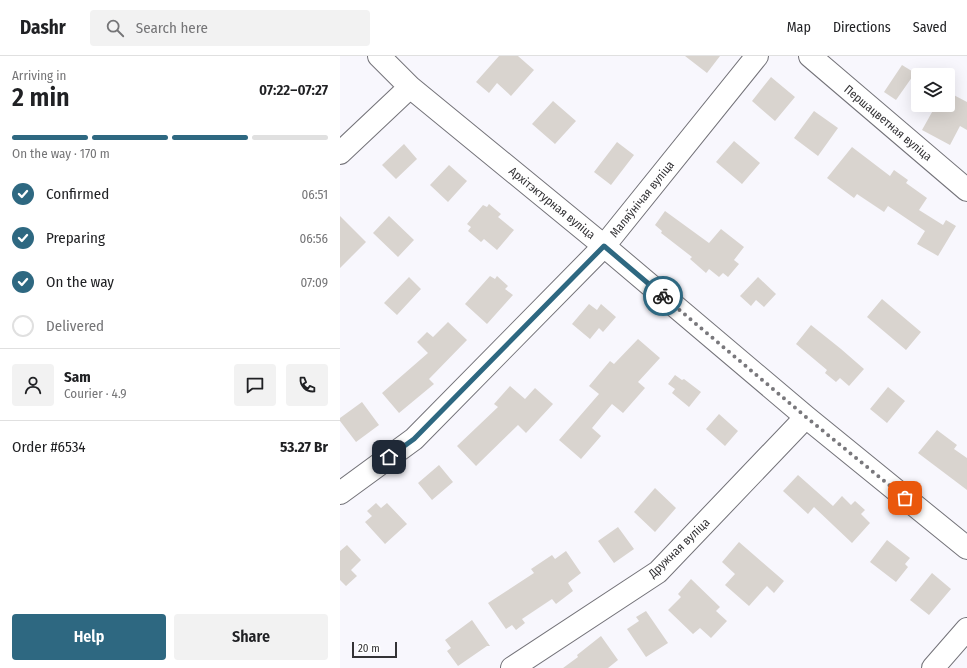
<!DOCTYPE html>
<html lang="en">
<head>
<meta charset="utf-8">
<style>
	:root { --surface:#fff; --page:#f2f2f2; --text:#202124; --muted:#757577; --line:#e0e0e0; --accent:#2e6881 }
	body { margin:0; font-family:"Fira Sans Condensed",sans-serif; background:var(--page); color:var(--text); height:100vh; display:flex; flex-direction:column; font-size:15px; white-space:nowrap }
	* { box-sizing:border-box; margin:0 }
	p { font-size:13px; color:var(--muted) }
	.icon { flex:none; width:22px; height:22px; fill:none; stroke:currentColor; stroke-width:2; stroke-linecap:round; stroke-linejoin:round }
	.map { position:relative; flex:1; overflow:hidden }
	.sheet { display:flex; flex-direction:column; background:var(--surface); width:340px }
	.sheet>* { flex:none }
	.controls { position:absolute; left:571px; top:12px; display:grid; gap:8px }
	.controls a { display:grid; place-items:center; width:44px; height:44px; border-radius:4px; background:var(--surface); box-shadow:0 4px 16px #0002; font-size:20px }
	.scale { position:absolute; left:12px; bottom:10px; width:45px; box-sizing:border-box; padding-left:4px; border:2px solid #343336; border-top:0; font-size:11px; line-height:14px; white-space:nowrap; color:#343336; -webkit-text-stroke:3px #fff; paint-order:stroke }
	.pin { position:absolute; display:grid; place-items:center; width:34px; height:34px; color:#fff; margin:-17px; border-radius:8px; box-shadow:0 2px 6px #0006 }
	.courier { position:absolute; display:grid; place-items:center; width:40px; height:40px; margin:-20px; border:3px solid #2e6881; border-radius:50%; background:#fff; color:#222; box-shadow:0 1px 5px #0007 }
	.summary em { font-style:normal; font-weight:600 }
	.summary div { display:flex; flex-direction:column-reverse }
	.summary { display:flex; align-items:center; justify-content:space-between; height:68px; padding:0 12px }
	h1 { font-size:26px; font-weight:600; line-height:30px }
	.bar { display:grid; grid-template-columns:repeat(4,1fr); gap:6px 4px; align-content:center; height:48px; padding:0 12px }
	.bar i { height:5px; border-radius:3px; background:var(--line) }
	.bar .selected { background:var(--accent) }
	.bar p { grid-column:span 4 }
	.line { display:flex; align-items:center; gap:10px; padding:0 12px; border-top:1px solid var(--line) }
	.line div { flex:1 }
	.round { display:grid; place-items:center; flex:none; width:42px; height:42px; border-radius:4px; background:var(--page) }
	ol { padding:0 12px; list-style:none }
	li { display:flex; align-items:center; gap:12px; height:44px }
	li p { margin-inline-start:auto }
	li .icon { padding:4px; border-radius:50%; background:var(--accent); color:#fff; stroke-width:4 }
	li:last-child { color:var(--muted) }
	li i { width:22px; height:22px; border:2px solid var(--line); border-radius:50% }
	.primary-button { display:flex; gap:8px; margin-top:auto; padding:8px 12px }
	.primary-button a { flex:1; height:46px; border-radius:4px; background:var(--accent); color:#fff; font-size:16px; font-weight:600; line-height:46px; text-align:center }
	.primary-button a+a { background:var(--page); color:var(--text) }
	header { display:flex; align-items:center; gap:24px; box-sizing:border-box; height:56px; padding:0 20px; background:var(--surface); border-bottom:1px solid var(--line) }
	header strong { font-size:19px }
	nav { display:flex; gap:22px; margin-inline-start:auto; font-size:14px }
	.search { width:280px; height:36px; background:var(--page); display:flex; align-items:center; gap:10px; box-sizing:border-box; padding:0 14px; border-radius:4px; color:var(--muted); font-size:15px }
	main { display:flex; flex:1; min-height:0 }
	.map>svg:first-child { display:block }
	.building { fill:#d9d4cf }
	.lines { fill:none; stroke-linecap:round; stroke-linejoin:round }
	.minor-casing { stroke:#737278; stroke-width:24 }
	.minor { stroke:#fff; stroke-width:22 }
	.done { stroke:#79787c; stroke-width:4; stroke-dasharray:0 7.2 }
	.route { stroke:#2e6881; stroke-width:5 }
	.labels { text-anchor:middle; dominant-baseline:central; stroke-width:3.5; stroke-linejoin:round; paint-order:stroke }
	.street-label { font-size:12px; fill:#343336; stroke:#fff }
</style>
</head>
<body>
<header>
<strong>Dashr</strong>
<div class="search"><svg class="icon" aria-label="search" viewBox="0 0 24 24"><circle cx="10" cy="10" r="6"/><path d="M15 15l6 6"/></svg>Search here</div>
<nav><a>Map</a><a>Directions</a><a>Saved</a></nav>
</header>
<main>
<section class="sheet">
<div class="summary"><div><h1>2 min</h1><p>Arriving in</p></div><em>07:22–07:27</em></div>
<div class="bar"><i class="selected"></i><i class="selected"></i><i class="selected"></i><i></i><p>On the way · 170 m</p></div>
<ol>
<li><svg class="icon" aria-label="check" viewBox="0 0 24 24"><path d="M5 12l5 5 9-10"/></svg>Confirmed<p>06:51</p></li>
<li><svg class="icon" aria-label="check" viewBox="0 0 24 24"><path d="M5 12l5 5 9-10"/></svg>Preparing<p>06:56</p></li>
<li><svg class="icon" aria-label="check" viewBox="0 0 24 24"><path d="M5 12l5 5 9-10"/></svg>On the way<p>07:09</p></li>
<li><i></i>Delivered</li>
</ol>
<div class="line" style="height:72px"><a class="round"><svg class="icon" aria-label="person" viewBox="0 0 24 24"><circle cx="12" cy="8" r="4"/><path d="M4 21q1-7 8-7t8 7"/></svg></a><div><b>Sam</b><p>Courier · 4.9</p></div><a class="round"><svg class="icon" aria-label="chat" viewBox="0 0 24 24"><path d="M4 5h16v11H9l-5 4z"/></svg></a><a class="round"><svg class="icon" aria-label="phone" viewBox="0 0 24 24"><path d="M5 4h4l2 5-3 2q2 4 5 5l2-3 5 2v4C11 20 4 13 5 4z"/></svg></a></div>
<div class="line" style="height:52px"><div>Order #6534</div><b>53.27 Br</b></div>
<div class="primary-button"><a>Help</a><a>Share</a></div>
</section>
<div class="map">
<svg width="627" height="612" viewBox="0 0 627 612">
	<rect width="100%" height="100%" fill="#f8f7fd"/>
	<!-- building -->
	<path class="building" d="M159,0h19l16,14 -23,26 -14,-13 -8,10 -13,-11z
		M345,0h35l-13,17z
		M562,9l13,8 -19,27 -12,-8z
		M431,21l24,20 -20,24 -23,-20z
		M608,36l19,10v28l-7,-4 -10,19 -28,-15 14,-25h12z
		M213,45l23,20 -21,23 -23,-20z
		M474,55l24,17 -20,28 -24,-18z
		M394,85l26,22 -18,21 -26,-22z
		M277,86l17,13 -23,30 -17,-13z
		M64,88l13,15 -21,20 -14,-14z
		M512,91l38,29 4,-6 14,10 -2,3 21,15 -8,12 24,15 3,-5 10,6 -18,30 -21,-12 8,-13 -37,-25 -4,6 -27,-18 -3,4 -27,-20z
		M109,109l18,16 -19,21 -18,-17z
		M149,148l12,10 -3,3 16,13 -17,20 -13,-11 -3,3 -13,-11 3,-4 -4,-3 16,-19 4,2z
		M325,155l44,32 12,-14 23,18 -10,13 5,4 -11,13 -5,-4 -4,4 -10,-8 -3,4 -16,-14 2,-2 -31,-24 1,-2 -7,-6z
		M0,160l26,26 -26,26z
		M49,160l25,24 -16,17 -25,-24z
		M150,220l5,3 2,-3 11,10 -3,3 8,6 -26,29 -22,-20z
		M69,221l12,12 -24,26 -13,-12z
		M418,221l18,17 -12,13 -8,-7 -5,6 -11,-10z
		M542,243l39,33 -15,18 -39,-33z
		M249,248l8,6 4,-6 15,13 -13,15 -4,-4 -9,11 -18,-15z
		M108,266l19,18 -38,39 5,5 -35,29 -17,-20 46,-40 -11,-11 10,-10 6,5z
		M471,269l30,24 23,20 -15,17 -9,-8 -4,4 -11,-9 2,-3 -31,-26z
		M298,283l22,19 -22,24 7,6 -22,25 -11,-9 -20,24 9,8 -20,23 -22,-19 40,-46 -10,-8 21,-25 4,3z
		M335,319l7,5 2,-1 17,13 -12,15 -17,-14 3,-4 -7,-5z
		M170,330l15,13 10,-11 18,16 -27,29 -8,-8 -42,41 -19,-20 41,-39 -4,-3z
		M548,331l17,14 -18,22 -17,-14z
		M22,346l17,23 -23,17 -16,-21v-3z
		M379,358l19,17 -13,15 -19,-17z
		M597,374l20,15 -3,4 13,9v32l-49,-37z
		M99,409l14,17 -21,18 -14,-17z
		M458,419l35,31 9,-10 9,9 4,-4 10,9 -4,4 9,9 -18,20 -38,-36 -6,7 -25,-23z
		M315,432l21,20 -21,24 -21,-20z
		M36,447l5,5 6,-5 20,21 -22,20 -20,-22 7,-6 -5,-5z
		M278,471l16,22 -20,14 -16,-22z
		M547,484l23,18 -5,6 3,3 -12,15 -26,-20z
		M399,486l45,39 -10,12 -7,-7 -18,20 -24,-21 10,-11 -13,-12z
		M7,489l14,15 -10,10 6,6 -11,10 -6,-6v-29z
		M226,495l15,22 -13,10 5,8 -17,13 -4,-5 -30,20 3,4 -9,7 -4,-5 -6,4 -18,-26 46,-30 -3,-4 21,-14 3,4z
		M592,517l19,16 -22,26 -19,-15z
		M351,523l29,28 -4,4 11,10 -16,17 -11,-10 -7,6 -25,-24 13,-13 -3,-3z
		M306,555l22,32 -22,14 -19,-28 12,-8 -3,-4z
		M132,564l18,26h-3l-29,20 -11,-15 4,-3 -6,-8z
		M261,580l17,24 -10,8h-45l15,-11 -1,-2z"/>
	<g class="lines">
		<defs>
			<path id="minor" d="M39,0l31,31 194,159 202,171 161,131
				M470,0l157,134
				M0,97l70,-66
				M0,437l74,-54 190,-193 153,-190
				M172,612l146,-96 148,-155
				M593,612l34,-39"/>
		</defs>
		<!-- minor casing -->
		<use href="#minor" class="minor-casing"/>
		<!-- minor -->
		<use href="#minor" class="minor"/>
	</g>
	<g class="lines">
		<!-- done -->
		<path class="done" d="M323,240l143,121 99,81"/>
		<!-- route -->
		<path class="route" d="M49,401l25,-18 190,-193 59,50"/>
	</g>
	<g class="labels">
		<!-- street labels -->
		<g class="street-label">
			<text transform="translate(548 67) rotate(40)">Першацветная вуліца</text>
			<text transform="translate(302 143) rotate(-51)">Маляўнічая вуліца</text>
			<text transform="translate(212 147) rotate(39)">Архітэктурная вуліца</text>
			<text transform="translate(339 492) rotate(-44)">Дружная вуліца</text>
		</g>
	</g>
</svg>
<div class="controls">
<a><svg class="icon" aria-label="layers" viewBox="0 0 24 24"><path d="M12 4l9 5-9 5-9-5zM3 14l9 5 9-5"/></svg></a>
</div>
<div class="scale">20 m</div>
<div class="pin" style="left:565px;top:442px;background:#ea580c"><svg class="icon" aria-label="bag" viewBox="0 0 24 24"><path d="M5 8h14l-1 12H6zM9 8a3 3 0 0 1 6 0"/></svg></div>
<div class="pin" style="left:49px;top:401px;background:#1f2937"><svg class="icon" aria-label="home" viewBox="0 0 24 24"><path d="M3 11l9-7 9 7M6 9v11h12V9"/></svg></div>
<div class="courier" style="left:323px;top:240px"><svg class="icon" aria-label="bike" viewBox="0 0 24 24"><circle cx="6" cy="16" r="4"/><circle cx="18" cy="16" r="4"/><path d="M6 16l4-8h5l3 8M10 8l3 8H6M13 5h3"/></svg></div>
</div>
</main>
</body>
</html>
